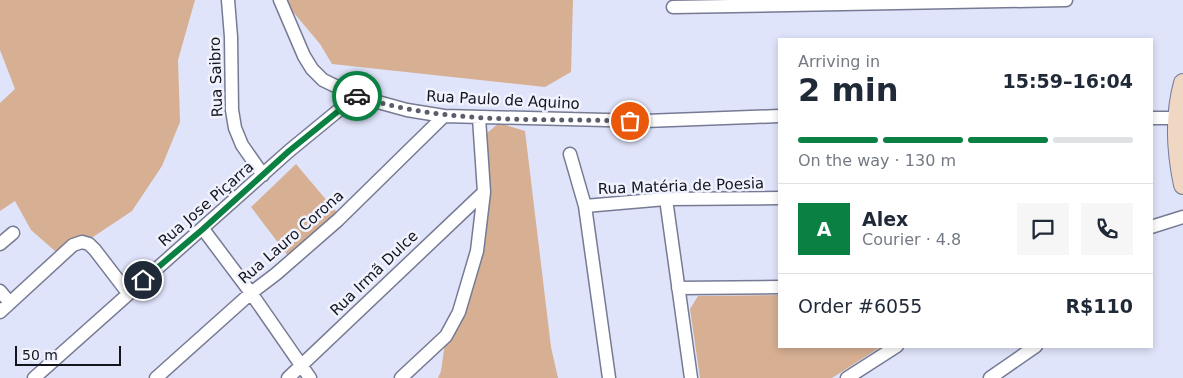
<!DOCTYPE html>
<html lang="en">
<head>
<meta charset="utf-8">
<style>
	:root { --surface:#fff; --page:#f6f6f7; --text:#1f2937; --muted:#747a83; --line:#e0e1e3; --accent:#0b8043 }
	body { margin:0; font-family:"DejaVu Sans",sans-serif; background:var(--page); color:var(--text); height:100vh; display:flex; flex-direction:column; font-size:19px; white-space:nowrap }
	* { box-sizing:border-box; margin:0 }
	p { font-size:16px; color:var(--muted) }
	.icon { flex:none; width:28px; height:28px; fill:none; stroke:currentColor; stroke-width:2; stroke-linecap:round; stroke-linejoin:round }
	.map { position:relative; flex:1; overflow:hidden }
	.side { position:absolute; left:778px; top:38px; width:375px; height:310px; display:flex; flex-direction:column; background:var(--surface); border-radius:0px; box-shadow:0 2px 8px #0003 }
	.side>* { flex:none }
	.scale { position:absolute; left:15px; bottom:12px; width:106px; box-sizing:border-box; padding-left:5px; border:2px solid #13141e; border-top:0; font-size:14px; line-height:18px; white-space:nowrap; color:#13141e; -webkit-text-stroke:4px #f0f2fd; paint-order:stroke }
	.pin { position:absolute; display:grid; place-items:center; width:42px; height:42px; color:#fff; margin:-21px; border:2px solid #fff; border-radius:50%; box-shadow:0 1px 5px #0007 }
	.courier { position:absolute; display:grid; place-items:center; width:50px; height:50px; margin:-25px; border:4px solid #0b8043; border-radius:50%; background:#fff; color:#222; box-shadow:0 1px 6px #0007 }
	.headline em { font-style:normal; font-weight:800 }
	.headline div { display:flex; flex-direction:column-reverse }
	.headline { display:flex; align-items:center; justify-content:space-between; height:85px; padding:0 20px }
	h1 { font-size:32px; font-weight:800; line-height:38px }
	.bar { display:grid; grid-template-columns:repeat(4,1fr); gap:8px 5px; align-content:center; height:60px; padding:0 20px }
	.bar i { height:6px; border-radius:4px; background:var(--line) }
	.bar .active { background:var(--accent) }
	.bar p { grid-column:span 4 }
	.line { display:flex; align-items:center; gap:12px; padding:0 20px; border-top:1px solid var(--line) }
	.line div { flex:1 }
	.round { display:grid; place-items:center; flex:none; width:52px; height:52px; border-radius:0px; background:var(--page) }
	.map>svg:first-child { display:block }
	.green { fill:#d7af93 }
	.lines { fill:none; stroke-linecap:round; stroke-linejoin:round }
	.street-casing { stroke:#767a93; stroke-width:15 }
	.secondary-casing { stroke:#767a93; stroke-width:20 }
	.street { stroke:#fff; stroke-width:12 }
	.secondary { stroke:#f0d7c3; stroke-width:18 }
	.done { stroke:#5b5d6b; stroke-width:5; stroke-dasharray:0 9 }
	.route { stroke:#0b8043; stroke-width:6 }
	.labels { text-anchor:middle; dominant-baseline:central; stroke-width:5; stroke-linejoin:round; paint-order:stroke }
	.street-label { font-size:15px; fill:#13141e; stroke:#f0f2fd }
</style>
</head>
<body>
<div class="map">
<svg width="1183" height="378" viewBox="0 0 1183 378">
	<rect width="100%" height="100%" fill="#e0e4fa"/>
	<!-- green -->
	<path class="green" d="M0,0h195l-17,60 2,62 -18,44 -30,45 -42,28 -35,12 -24,-21 -16,-29 -15,10v-108l15,-14 -15,-39z
		M283,0h290l-2,72 -26,15 -213,-23 -12,-20z
		M499,123l26,8 26,216 7,31h-120l3,-7 5,-35 31,-85 3,-112z
		M296,164l43,51 -50,42 -38,-50z
		M779,295v51h103l-50,32h-132l-10,-69 8,-13z"/>
	<g class="lines">
		<defs>
			<path id="street" d="M228,0l3,37 1,73 3,18 7,17 21,30
				M280,0l24,56 8,13 11,11 33,16 51,14 37,6 201,5 134,-5
				M673,7l393,-7
				M1151,118h26
				M570,154l15,52 24,172
				M666,199l25,179
				M585,206l81,-7 113,-1
				M1151,227l32,-10
				M203,229l48,64 59,85
				M0,244l13,-11
				M678,288l101,-1
				M0,291l10,12
				M0,312l73,-67 9,-3 7,2 6,6 33,43
				M34,378l255,-227 67,-55
				M156,378l95,-85 25,-19 62,-54 106,-104
				M288,378l196,-186
				M401,378l45,-42 13,-24 18,-61 7,-59 -5,-74
				M847,378l50,-32
				M990,378l46,-32"/>
			<path id="secondary" d="M1183,83c-9,33 -7,69 0,102"/>
		</defs>
		<!-- street casing -->
		<use href="#street" class="street-casing"/>
		<!-- secondary casing -->
		<use href="#secondary" class="secondary-casing"/>
		<!-- street -->
		<use href="#street" class="street"/>
		<!-- secondary -->
		<use href="#secondary" class="secondary"/>
	</g>
	<g class="lines">
		<!-- done -->
		<path class="done" d="M357,96c88,29 181,22 273,25"/>
		<!-- route -->
		<path class="route" d="M143,280l60,-51 86,-78 68,-55"/>
	</g>
	<g class="labels">
		<!-- street labels -->
		<g class="street-label">
			<text transform="translate(216 77) rotate(-92)">Rua Saibro</text>
			<text transform="translate(503 100) rotate(3)">Rua Paulo de Aquino</text>
			<text transform="translate(681 186) rotate(-2)">Rua Matéria de Poesia</text>
			<text transform="translate(206 204) rotate(-41)">Rua Jose Piçarra</text>
			<text transform="translate(291 237) rotate(-41)">Rua Lauro Corona</text>
			<text transform="translate(374 273) rotate(-44)">Rua Irmã Dulce</text>
		</g>
	</g>
</svg>
<div class="scale">50 m</div>
<div class="pin" style="left:630px;top:121px;background:#ea580c"><svg class="icon" aria-label="bag" viewBox="0 0 24 24"><path d="M5 8h14l-1 12H6zM9 8a3 3 0 0 1 6 0"/></svg></div>
<div class="pin" style="left:143px;top:280px;background:#1f2937"><svg class="icon" aria-label="home" viewBox="0 0 24 24"><path d="M3 11l9-7 9 7M6 9v11h12V9"/></svg></div>
<div class="courier" style="left:357px;top:96px"><svg class="icon" aria-label="car" viewBox="0 0 24 24"><path d="M5 17H2v-5l4-1 3-4h7l3 4 3 1v5h-3M9 17h6M6 11h13"/><circle cx="7" cy="17" r="2"/><circle cx="17" cy="17" r="2"/></svg></div>
<section class="side">
<div class="headline"><div><h1>2 min</h1><p>Arriving in</p></div><em>15:59–16:04</em></div>
<div class="bar"><i class="active"></i><i class="active"></i><i class="active"></i><i></i><p>On the way · 130 m</p></div>
<div class="line" style="height:90px"><b class="round" style="background:var(--accent);color:#fff">A</b><div><b>Alex</b><p>Courier · 4.8</p></div><a class="round"><svg class="icon" aria-label="chat" viewBox="0 0 24 24"><path d="M4 5h16v11H9l-5 4z"/></svg></a><a class="round"><svg class="icon" aria-label="phone" viewBox="0 0 24 24"><path d="M5 4h4l2 5-3 2q2 4 5 5l2-3 5 2v4C11 20 4 13 5 4z"/></svg></a></div>
<div class="line" style="height:65px"><div>Order #6055</div><b>R$110</b></div>
</section>
</div>
</body>
</html>
